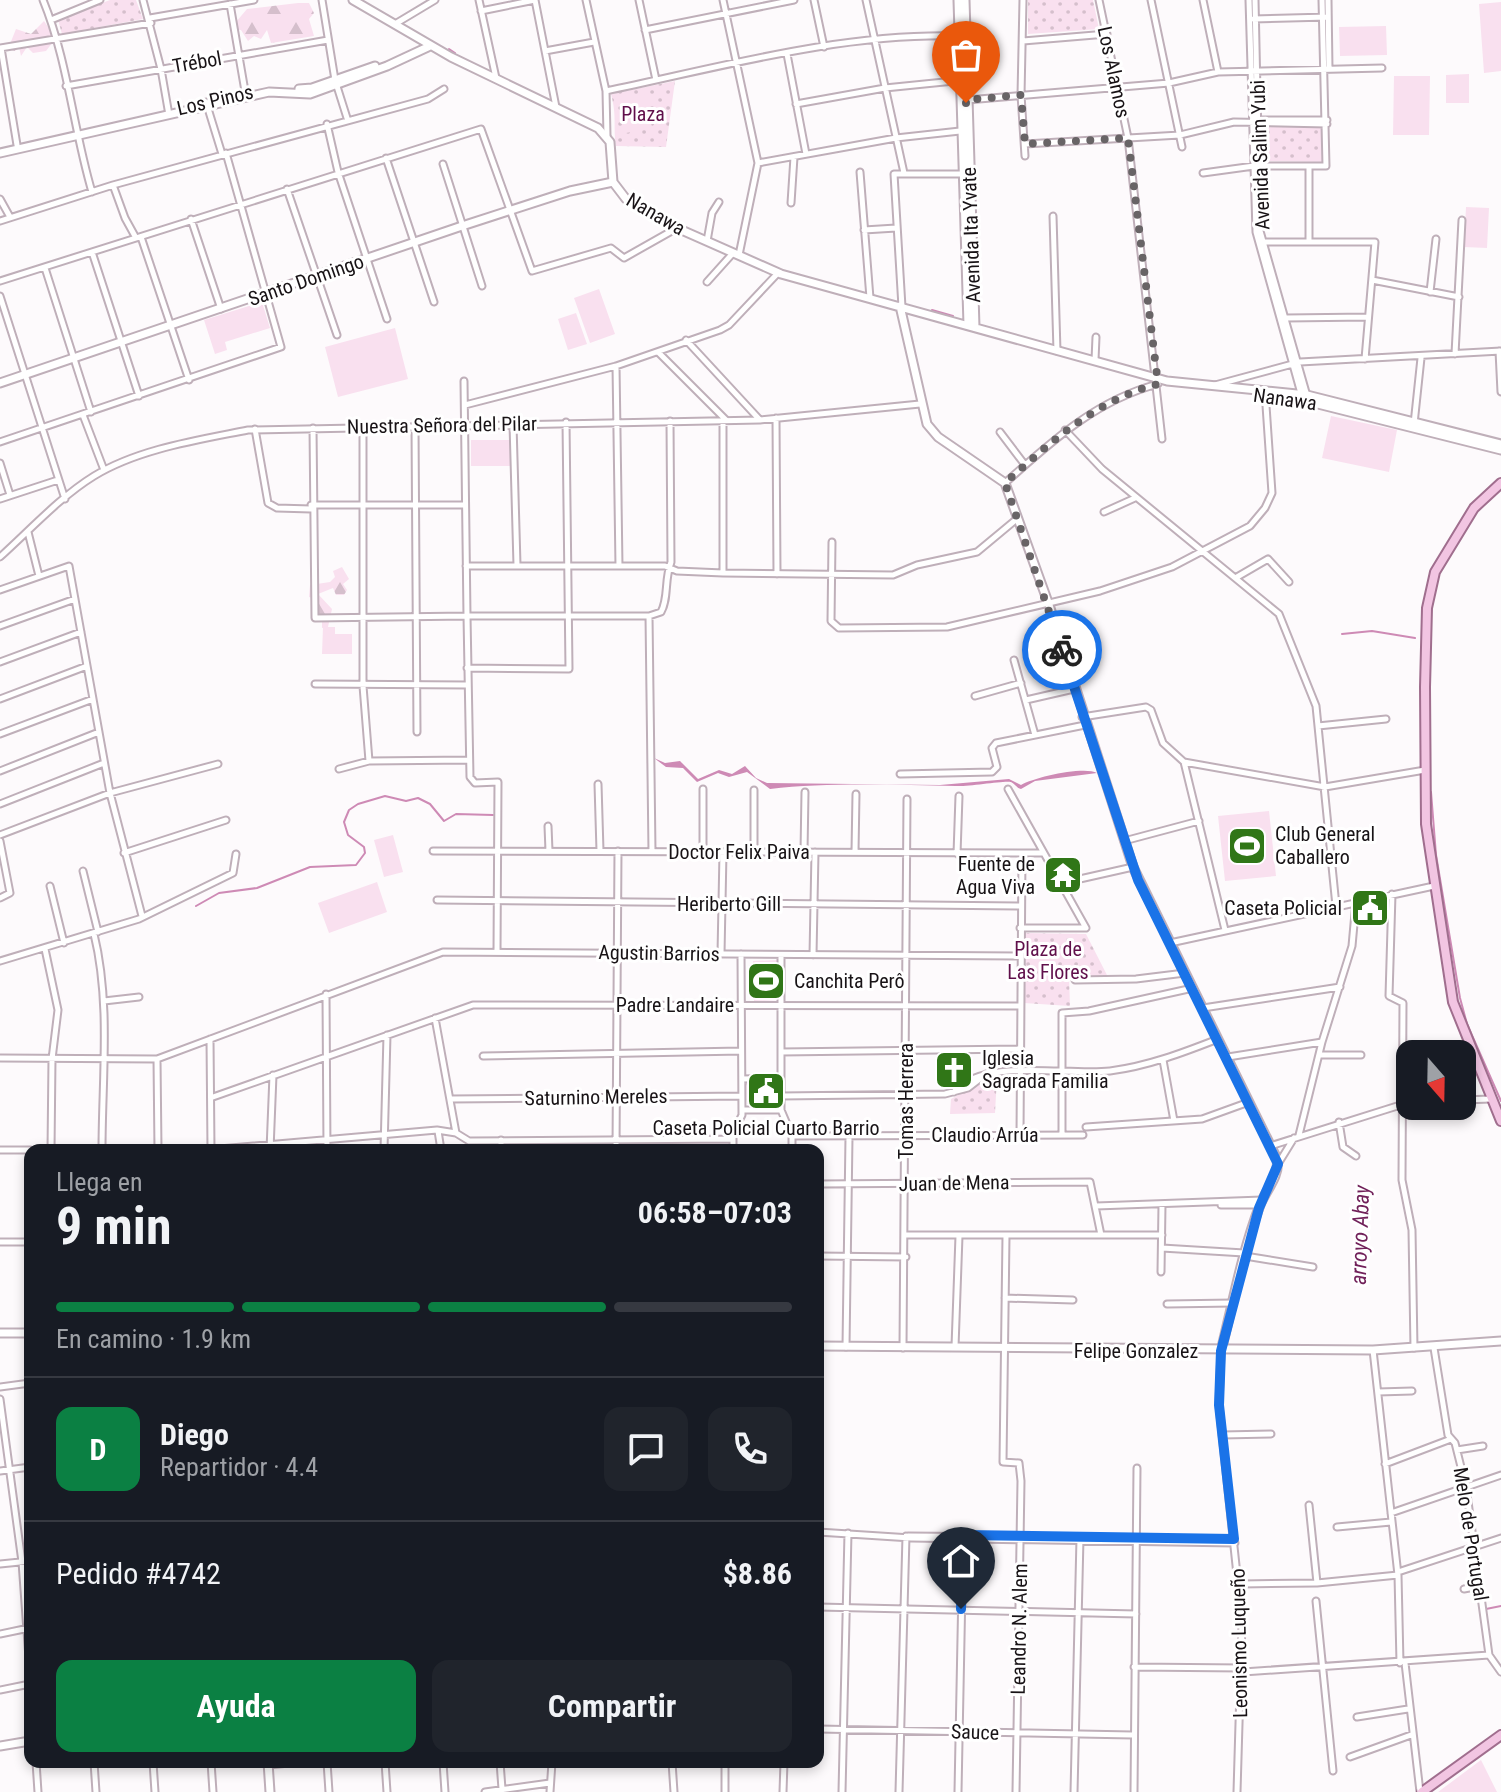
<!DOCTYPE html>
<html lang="es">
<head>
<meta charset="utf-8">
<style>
	:root { --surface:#171b24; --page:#20242c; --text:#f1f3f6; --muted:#9ea1a6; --line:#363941; --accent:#0b8043 }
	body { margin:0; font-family:"Roboto Condensed",sans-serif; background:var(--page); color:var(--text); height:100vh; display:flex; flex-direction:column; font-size:30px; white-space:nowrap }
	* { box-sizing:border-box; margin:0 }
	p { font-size:26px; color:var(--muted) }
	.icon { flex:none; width:44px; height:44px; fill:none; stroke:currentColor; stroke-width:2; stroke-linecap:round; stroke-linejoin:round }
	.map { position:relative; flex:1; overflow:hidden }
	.panel { position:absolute; left:24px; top:1144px; width:800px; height:624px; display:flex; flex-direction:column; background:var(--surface); border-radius:16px; box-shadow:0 4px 12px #0003 }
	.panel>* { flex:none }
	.needle { width:52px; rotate:160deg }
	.buttons { position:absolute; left:1396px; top:1040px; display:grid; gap:16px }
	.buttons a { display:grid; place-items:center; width:80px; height:80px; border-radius:16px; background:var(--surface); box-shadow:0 4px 12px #0003; font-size:40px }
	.pin { position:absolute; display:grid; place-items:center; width:68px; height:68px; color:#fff; margin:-82px -34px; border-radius:50% 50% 50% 0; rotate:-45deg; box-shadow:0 0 8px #0007 }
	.pin .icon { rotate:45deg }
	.courier { position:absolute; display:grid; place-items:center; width:80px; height:80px; margin:-40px; border:6px solid #1a73e8; border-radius:50%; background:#fff; color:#222; box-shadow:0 2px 10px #0007 }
	.headline em { font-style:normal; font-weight:700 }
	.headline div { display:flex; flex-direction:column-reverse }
	.headline { display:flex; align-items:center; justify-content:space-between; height:136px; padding:0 32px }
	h1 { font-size:52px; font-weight:700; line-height:60px }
	.bar { display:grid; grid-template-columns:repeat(4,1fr); gap:12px 8px; align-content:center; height:96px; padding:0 32px }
	.bar i { height:10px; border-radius:6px; background:var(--line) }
	.bar .on { background:var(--accent) }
	.bar p { grid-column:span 4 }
	.line { display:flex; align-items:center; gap:20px; padding:0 32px; border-top:2px solid var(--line) }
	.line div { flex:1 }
	.round { display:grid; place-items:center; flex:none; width:84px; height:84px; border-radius:16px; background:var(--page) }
	.button { display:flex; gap:16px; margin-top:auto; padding:16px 32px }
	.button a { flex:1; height:92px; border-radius:16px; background:var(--accent); color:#fff; font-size:32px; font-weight:700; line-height:92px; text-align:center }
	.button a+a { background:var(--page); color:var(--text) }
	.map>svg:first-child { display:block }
	.grass { fill:url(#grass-dots) }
	.forest { fill:url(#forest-firs) }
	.pitch { fill:#f9e0ef }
	.water { fill:#ce8ab5 }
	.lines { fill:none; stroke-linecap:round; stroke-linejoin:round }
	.stream { stroke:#ce8ab5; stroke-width:2 }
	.street-casing { stroke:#bfafb9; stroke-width:9 }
	.secondary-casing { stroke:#bfafb9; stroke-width:11 }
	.primary-casing { stroke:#a06e8e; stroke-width:12 }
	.street { stroke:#fff; stroke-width:5 }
	.secondary { stroke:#fff; stroke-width:7 }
	.primary { stroke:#f2c5e2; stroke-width:8 }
	.done { stroke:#686466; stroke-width:8; stroke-dasharray:0 14.4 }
	.route { stroke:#1a73e8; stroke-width:10 }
	.labels { text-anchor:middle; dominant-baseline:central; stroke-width:6; stroke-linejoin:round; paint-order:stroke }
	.street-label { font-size:20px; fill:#181316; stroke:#fff }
	.park-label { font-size:20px; fill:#600f4b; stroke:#fff }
	.poi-label { font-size:20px; fill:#181316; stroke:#fff; text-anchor:start }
	.water-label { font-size:22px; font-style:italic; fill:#71215a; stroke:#fff }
</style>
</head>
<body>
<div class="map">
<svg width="1501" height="1792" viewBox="0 0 1501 1792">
	<defs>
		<pattern id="grass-dots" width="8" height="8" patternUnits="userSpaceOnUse" patternTransform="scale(2)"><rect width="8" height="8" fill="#f9e0ef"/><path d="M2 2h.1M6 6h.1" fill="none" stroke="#d5bfcc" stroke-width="1.8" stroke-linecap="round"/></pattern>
		<pattern id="forest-firs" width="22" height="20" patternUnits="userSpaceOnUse" patternTransform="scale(2)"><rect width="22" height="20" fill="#f9e0ef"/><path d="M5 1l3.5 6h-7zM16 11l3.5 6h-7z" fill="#d5bfcc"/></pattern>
	</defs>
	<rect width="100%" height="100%" fill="#fdfafc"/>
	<!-- grass -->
	<path class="grass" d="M110,0h26l7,19 -81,15 -4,-14z
		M1028,0h65l6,29 -71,5z
		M675,81l-9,66 -50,-1c-3,-20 1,-30 -5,-52z
		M1261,124l60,2 1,36 -60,-1z
		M1023,933l63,1 22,43h-39l1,29 -46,-3z
		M991,1077h6l-2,36 -45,1 1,-15z
		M777,1082l-2,22h-28l-1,-21z"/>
	<!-- forest -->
	<path class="forest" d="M298,3h11l5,10 -5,6 5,17 -43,7 -4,-13 -6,9 -7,-3 -6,5 -7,-11 -11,-1 17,-20z
		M44,21l12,17 -10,13 -13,2 -6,-6 -6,9 -2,-9 -4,4 -7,-2 8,-20 15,5z
		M342,567l7,12 -6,5 4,6 -3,5h-8l-3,-7 -15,6 14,15 -4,18 -6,1v-9h-4l-5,-21 -4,-1 1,-12 20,-3 5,-5 -2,-6z"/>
	<!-- pitch -->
	<path class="pitch" d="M1501,2v69l-17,2 -5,-69z
		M1386,26l1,29 -47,1 -1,-29z
		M1469,74v29h-23v-28z
		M1394,76h36l-1,59h-36z
		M646,94l6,34 -26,5 -6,-34z
		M1466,207l23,1 -2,40 -23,-1z
		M599,289l16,45 -25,9 -16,-45z
		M262,302l8,26 -45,14 2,8 -12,4 -11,-34z
		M576,313l11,31 -19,6 -10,-31z
		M395,328l13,51 -70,18 -13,-50z
		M1331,416l66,14 -8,42 -67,-14z
		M471,440h39v26h-39z
		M323,627h12v7h17v20h-30z
		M1269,811l7,65 -51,5 -7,-65z
		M393,835l10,37 -19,5 -10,-37z
		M377,882l10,30 -58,21 -11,-30z
		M778,960v40l-24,1 -1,-40z
		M1481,1760l16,32h-59z"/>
	<!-- water -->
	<path class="water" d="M654,758l11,5 15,-2 18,18 21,-9 13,4 13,-8 11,12 11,5 173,2 69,-6 12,6c14,-8 63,-19 76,-12l-62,8 -14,8c-4,-1 -6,-5 -10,-7 -5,-2 -45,5 -55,4 -58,-1 -129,-4 -186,3l-23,-17 -18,5 -11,-4 -21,9 -14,-14 -17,-1z"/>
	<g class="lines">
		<!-- stream -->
		<path class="stream" d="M449,49l6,4
			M932,310l21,6
			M1342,634l30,-3 43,7
			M1431,792l5,63 24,143 7,26 34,77
			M196,906l23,-13 38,-5 53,-21 46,-2 9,-12 -1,-6 -16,-12 -4,-13 5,-12 9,-6 27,-8 21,5 12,-3 12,6 14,17 12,-7 37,1
			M1486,1609l15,-3"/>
		<defs>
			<path id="street" d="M43,0c25,61 30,128 49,192
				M143,0l18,69 8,46
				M322,0l13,80 12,38
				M479,0l17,78
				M535,0l21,107
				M586,0l20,91 1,45
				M639,0l17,80
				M723,0l35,163 -19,92
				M814,0l10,47
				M866,0l38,173
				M1023,0l-2,95 4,61
				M1099,0l29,138 34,301
				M1151,0l31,147
				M1203,0l15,72
				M1249,0l7,232 46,165
				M1255,0l5,231 47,165
				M1328,0l1,68
				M230,4l16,93
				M481,11l54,-11
				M150,18l104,-18
				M1253,19l75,-2
				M51,20l49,-20
				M395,24l40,-24
				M645,30l149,-30
				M1023,41l84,-7
				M0,48l151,-25
				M1,48l16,97
				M545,51l49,-9
				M787,54l19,100
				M66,86l262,-46
				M606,91c115,-24 234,-58 352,-55
				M967,100l202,-17 49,-11 164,-4
				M206,102l16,52
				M796,104l89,-16 79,-8
				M1255,120h72
				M327,124l11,48 49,147
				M1025,144l155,-9 54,-13 93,2
				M386,158l48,144
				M758,163l138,-25 64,-7
				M443,164l39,122
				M1309,166v76
				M860,172l10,126
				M1203,173l51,-7h72l-4,-166
				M113,185l12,33 11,20
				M287,189l50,146
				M0,199l10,18
				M791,203l3,-46
				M1053,216l4,135
				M191,219l30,90
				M0,221l113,-36 315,-86 16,-10
				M864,230l32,-2
				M141,237l48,143
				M707,241l5,-28 7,-11
				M1264,242h111l-10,117
				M92,252l47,144
				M45,268l46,144
				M1372,280l87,17
				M0,281l481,-152 51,142 79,-23 13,10 53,-30
				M707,282l26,-29
				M1430,292l6,-53
				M0,296l65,203
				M902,307l-8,-133h68
				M1286,318l82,-1
				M686,340l73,79
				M1499,351l2,41
				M659,353l67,67
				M1455,354l7,-134
				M1095,360l1,-23
				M616,366l3,200
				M1215,385l85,-23 201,-11
				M465,405l151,-39 104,-36 9,-5 49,-52
				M83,415l21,55
				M776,418l1,156
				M723,421v152
				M513,424l4,141
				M1414,424l7,-66
				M415,425l2,307
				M363,426v260l6,75
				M313,428l2,190 152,-2 -3,-235
				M255,429l13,74 9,5 34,1
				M1065,430l37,39 177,145 37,92 20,200
				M1000,432l25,33
				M0,442l281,-95 -55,-194
				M0,463l10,32
				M1005,483c46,-41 91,-83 153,-99
				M0,499l58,-19
				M311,505h154
				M1104,512l31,-14
				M28,532l11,44
				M832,542l-1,79 8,7 108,-1 153,-36 72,-24 78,-41 15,-18 7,-15 -7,-102
				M0,557c30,-27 60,-60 94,-81 44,-27 104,-36 154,-46l512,-10 160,-16
				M466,566h199l12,5 46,2 170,2 24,-10 60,-13 41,-34
				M1237,577l31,-18 21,23
				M0,590l69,-24 41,227 32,123
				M649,616l3,235
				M0,626l75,-27
				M1014,660l21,75
				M0,662l81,-30
				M467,668l102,1 -3,-247
				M315,684l152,1
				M975,696l46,-13
				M0,699l87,-33
				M1026,700l48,-11
				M1082,717l64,-10 5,3 12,33 21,19 41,168
				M1318,726l68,-7
				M0,734l93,-35
				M1184,762l141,25 100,-17
				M339,769l30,-8 100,-1
				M0,771l99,-39
				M900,774l92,-2 5,-5 -5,-19 4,-5 89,-18
				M598,784l2,67
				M1008,789l78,139h-66
				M0,804l104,-41
				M548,826l1,25
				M0,835l110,-42 108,-29
				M0,841l10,52 -10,5
				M1124,841l75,-20
				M433,851l611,2
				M703,852v-63
				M754,852v-62
				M804,852l1,-60
				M855,852l1,-58
				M124,853l102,-33
				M957,854l2,-58
				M83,871l15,61
				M1062,883l71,-16
				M50,886l14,57
				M1392,894l-3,102 14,7 -1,177 10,50 2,118
				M437,900l584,6
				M94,934c17,69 8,145 8,216
				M1170,943l264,-57
				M45,949l13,61 -6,49 -1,91
				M497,952l1,-170 -23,1 -5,-6 -3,-161h182l12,-4c8,-14 3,-32 10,-50l-1,-141
				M721,954l2,-102
				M781,955v155l11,26v14
				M813,955l2,-103
				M0,961l139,-42 94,-46 3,-19
				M1075,980l61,-1 49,-6
				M326,994l1,156
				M104,1001l35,-4
				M1203,1008l137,-21
				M435,1018l21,115
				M210,1039l1,111
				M781,1052l239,-3
				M1319,1055h42
				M483,1056l258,-5
				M1228,1057l94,-15
				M0,1058l157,1 286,-107 576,4
				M157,1059l1,91
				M1163,1060l11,61
				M742,1079l39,-1
				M954,1092c30,-35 112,-16 156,-21 38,-5 72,-18 108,-32
				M781,1096l164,-2 23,-6 18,-14
				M213,1097l260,-92 547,1
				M450,1099l292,-3
				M1462,1100l29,-1
				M742,1110h39
				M1339,1122l4,25 13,9
				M1086,1127l116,-8 47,-17
				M438,1131l3,19
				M1020,1135l2,-281
				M1062,1135v-122l27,-2 104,-23
				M1299,1135l23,-93 30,-96 4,-44
				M792,1136l291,-1
				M1270,1146l140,-44
				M0,1150h30
				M208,1150l229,-20 19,3 13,8 264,-2
				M270,1150l3,-75
				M384,1150l3,-115
				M501,1150v-10
				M616,1150l2,-299
				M733,1150v-17l9,-18 -1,-161
				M1278,1164l16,-26
				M818,1184l272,-2 11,53
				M1221,1205h39
				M1096,1206l166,-6
				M906,1235h256
				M1006,1236l-3,226 16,1 2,18 -5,311
				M0,1242h30
				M1162,1248l82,5
				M818,1256l88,1
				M1245,1256l68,11
				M1161,1272l1,-67
				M1005,1298l68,2
				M1167,1304l66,-1
				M846,1347l3,-210
				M955,1347l4,-111
				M903,1348l4,-549
				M1434,1348l14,87 7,8 11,44 23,168 12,17
				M1373,1350l25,225 2,88
				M1221,1351l-2,54 23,217 -5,170
				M0,1387l30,-4
				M1378,1392l34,-1
				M0,1399l22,163 8,110
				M1222,1435l49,-1
				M1457,1450l26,-4
				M1385,1464l66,-25
				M0,1471l30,-4
				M1309,1505l8,78
				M1391,1513l110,-38
				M1337,1527l54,-5
				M818,1532l93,6 324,5
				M908,1536l326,3
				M0,1564l30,-3
				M1398,1572l103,-34
				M1241,1584l76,-1 81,-8
				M1464,1589l16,-3
				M1316,1601l17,170
				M818,1607l318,7
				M0,1634l29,-6
				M1405,1663l15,129
				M1134,1667l109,1
				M1243,1672l246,-17
				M0,1690l30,-6
				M1357,1717l51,-8
				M818,1729l314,6
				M1350,1757l61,-22
				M36,1762l2,30
				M94,1762l2,30
				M153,1762l2,30
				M211,1762l2,30
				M327,1762l2,30
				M385,1762l2,30
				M443,1762l2,30
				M500,1762l2,27
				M672,1762l2,30
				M268,1765l32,-3
				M485,1792l65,-9
				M550,1792l2,-30
				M725,1792v-30
				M783,1792l1,-30
				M842,1792l6,-259
				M899,1792l7,-256
				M958,1792l5,-256
				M1074,1792l6,-254
				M1134,1792l3,-324"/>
			<path id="secondary" d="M353,0l98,57 147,71 12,14 3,40 13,17 51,29 104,46 386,107 140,14 194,49
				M958,0l10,325
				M965,0l10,327
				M299,89l13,-1 63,-22
				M0,153l269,-61 41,2 77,-28 43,-20
				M900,306l27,118 11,13 67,46 44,122 84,262 144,292c3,17 -11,31 -17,46 -18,47 -27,98 -39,146
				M0,383l462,-157 108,-35 43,-9
				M1298,399l203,51
				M0,1333h30
				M818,1346l555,4 128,-9
				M0,1746l30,-5
				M268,1762l2,30"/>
			<path id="primary" d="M1501,483l-27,25 -39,64 -8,36 -2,79 1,137 27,178 48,119
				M1422,1792l79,-57"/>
		</defs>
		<!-- street casing -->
		<use href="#street" class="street-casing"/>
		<!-- secondary casing -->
		<use href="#secondary" class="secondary-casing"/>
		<!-- primary casing -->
		<use href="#primary" class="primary-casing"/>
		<!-- street -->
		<use href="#street" class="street"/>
		<!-- secondary -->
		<use href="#secondary" class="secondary"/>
		<!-- primary -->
		<use href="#primary" class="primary"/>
	</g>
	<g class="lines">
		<!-- done -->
		<path class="done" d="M966,103v-3l55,-5 4,49 103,-6 30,246c-62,16 -107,58 -153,99l57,167"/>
		<!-- route -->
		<path class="route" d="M961,1609l2,-74 271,4 -15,-134 2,-54 38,-143 19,-44 -140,-284 -76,-230"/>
	</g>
	<!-- icons -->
	<defs>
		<symbol id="stadium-square" viewBox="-11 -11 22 22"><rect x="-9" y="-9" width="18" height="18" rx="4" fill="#307617" stroke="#fff"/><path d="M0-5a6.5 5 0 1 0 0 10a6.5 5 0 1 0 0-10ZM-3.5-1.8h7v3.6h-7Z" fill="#fff"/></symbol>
		<symbol id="temple-square" viewBox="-11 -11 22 22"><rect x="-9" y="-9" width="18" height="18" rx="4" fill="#307617" stroke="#fff"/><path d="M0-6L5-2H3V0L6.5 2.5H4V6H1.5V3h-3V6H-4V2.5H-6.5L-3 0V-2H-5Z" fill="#fff"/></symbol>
		<symbol id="civic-square" viewBox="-11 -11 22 22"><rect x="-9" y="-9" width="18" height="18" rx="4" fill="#307617" stroke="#fff"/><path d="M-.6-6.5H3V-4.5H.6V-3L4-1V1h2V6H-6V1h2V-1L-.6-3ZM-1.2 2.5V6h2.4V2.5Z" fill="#fff"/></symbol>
		<symbol id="church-square" viewBox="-11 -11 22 22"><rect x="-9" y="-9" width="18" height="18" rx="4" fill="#307617" stroke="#fff"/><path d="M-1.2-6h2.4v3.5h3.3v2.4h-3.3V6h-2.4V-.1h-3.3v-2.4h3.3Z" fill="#fff"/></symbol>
	</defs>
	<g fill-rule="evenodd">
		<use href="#stadium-square" x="1225" y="824" width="44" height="44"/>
		<use href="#temple-square" x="1041" y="853" width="44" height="44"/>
		<use href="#civic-square" x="1348" y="886" width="44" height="44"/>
		<use href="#stadium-square" x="744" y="959" width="44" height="44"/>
		<use href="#church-square" x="932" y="1048" width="44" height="44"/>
		<use href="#civic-square" x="744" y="1069" width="44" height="44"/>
	</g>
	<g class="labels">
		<!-- street labels -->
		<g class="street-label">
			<text transform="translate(197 62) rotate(-10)">Trébol</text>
			<text transform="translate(1114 72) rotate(78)">Los Alamos</text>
			<text transform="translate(215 100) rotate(-13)">Los Pinos</text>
			<text transform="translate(1260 155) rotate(-92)">Avenida Salim Yubi</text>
			<text transform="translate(656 214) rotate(30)">Nanawa</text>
			<text transform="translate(971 235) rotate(-92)">Avenida Ita Yvate</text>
			<text transform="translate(306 280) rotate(-19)">Santo Domingo</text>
			<text transform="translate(1285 399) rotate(8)">Nanawa</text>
			<text transform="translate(442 425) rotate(-1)">Nuestra Señora del Pilar</text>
			<text x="739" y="852">Doctor Felix Paiva</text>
			<text x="729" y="904">Heriberto Gill</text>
			<text transform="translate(659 953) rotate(1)">Agustin Barrios</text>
			<text x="675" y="1005">Padre Landaire</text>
			<text transform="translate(596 1097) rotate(-1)">Saturnino Mereles</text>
			<text transform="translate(906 1101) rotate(-90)">Tomas Herrera</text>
			<text x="985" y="1135">Claudio Arrúa</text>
			<text transform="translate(954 1183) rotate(-1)">Juan de Mena</text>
			<text x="1136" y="1351">Felipe Gonzalez</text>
			<text transform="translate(1471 1534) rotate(81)">Melo de Portugal</text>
			<text transform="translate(1019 1629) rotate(-89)">Leandro N. Alem</text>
			<text transform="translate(1239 1643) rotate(-91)">Leonismo Luqueño</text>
			<text transform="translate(975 1732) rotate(2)">Sauce</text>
		</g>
		<!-- park labels -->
		<g class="park-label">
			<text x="643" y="114">Plaza</text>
			<text x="1048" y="949">Plaza de<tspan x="1048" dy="23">Las Flores</tspan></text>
		</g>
		<!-- poi labels -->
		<g class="poi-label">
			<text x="1275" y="834">Club General<tspan x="1275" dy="23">Caballero</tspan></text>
			<text x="1035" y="864" text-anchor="end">Fuente de<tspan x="1035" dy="23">Agua Viva</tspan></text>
			<text x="1342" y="908" text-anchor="end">Caseta Policial</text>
			<text x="794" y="981">Canchita Perô</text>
			<text x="982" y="1058">Iglesia<tspan x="982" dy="23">Sagrada Familia</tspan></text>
			<text x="766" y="1128" text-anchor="middle">Caseta Policial Cuarto Barrio</text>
		</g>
		<!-- water labels -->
		<g class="water-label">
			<text transform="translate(1360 1235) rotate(-88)">arroyo Abay</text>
		</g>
	</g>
</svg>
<div class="buttons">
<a><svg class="needle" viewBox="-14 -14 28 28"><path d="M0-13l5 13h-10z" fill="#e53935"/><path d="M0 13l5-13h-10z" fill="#9ea1a6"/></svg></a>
</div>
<div class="pin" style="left:966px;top:103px;background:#ea580c"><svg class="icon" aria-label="bag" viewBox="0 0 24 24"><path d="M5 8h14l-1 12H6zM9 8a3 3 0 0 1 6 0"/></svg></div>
<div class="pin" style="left:961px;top:1609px;background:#1f2937"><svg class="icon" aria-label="home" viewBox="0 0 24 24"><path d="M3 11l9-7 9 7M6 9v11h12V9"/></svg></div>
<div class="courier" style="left:1062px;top:650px"><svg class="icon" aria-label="bike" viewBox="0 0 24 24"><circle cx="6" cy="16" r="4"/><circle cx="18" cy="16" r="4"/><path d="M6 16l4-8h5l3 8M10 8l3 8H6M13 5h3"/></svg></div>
<section class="panel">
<div class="headline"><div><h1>9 min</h1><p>Llega en</p></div><em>06:58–07:03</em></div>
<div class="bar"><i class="on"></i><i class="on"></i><i class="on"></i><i></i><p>En camino · 1.9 km</p></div>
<div class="line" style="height:144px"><b class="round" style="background:var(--accent);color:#fff">D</b><div><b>Diego</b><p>Repartidor · 4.4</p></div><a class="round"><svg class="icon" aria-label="chat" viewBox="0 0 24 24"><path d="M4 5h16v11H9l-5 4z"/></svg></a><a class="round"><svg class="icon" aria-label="phone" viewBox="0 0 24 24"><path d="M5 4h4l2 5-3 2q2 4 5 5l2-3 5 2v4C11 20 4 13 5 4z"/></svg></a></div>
<div class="line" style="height:104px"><div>Pedido #4742</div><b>$8.86</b></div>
<div class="button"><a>Ayuda</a><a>Compartir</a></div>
</section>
</div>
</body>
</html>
